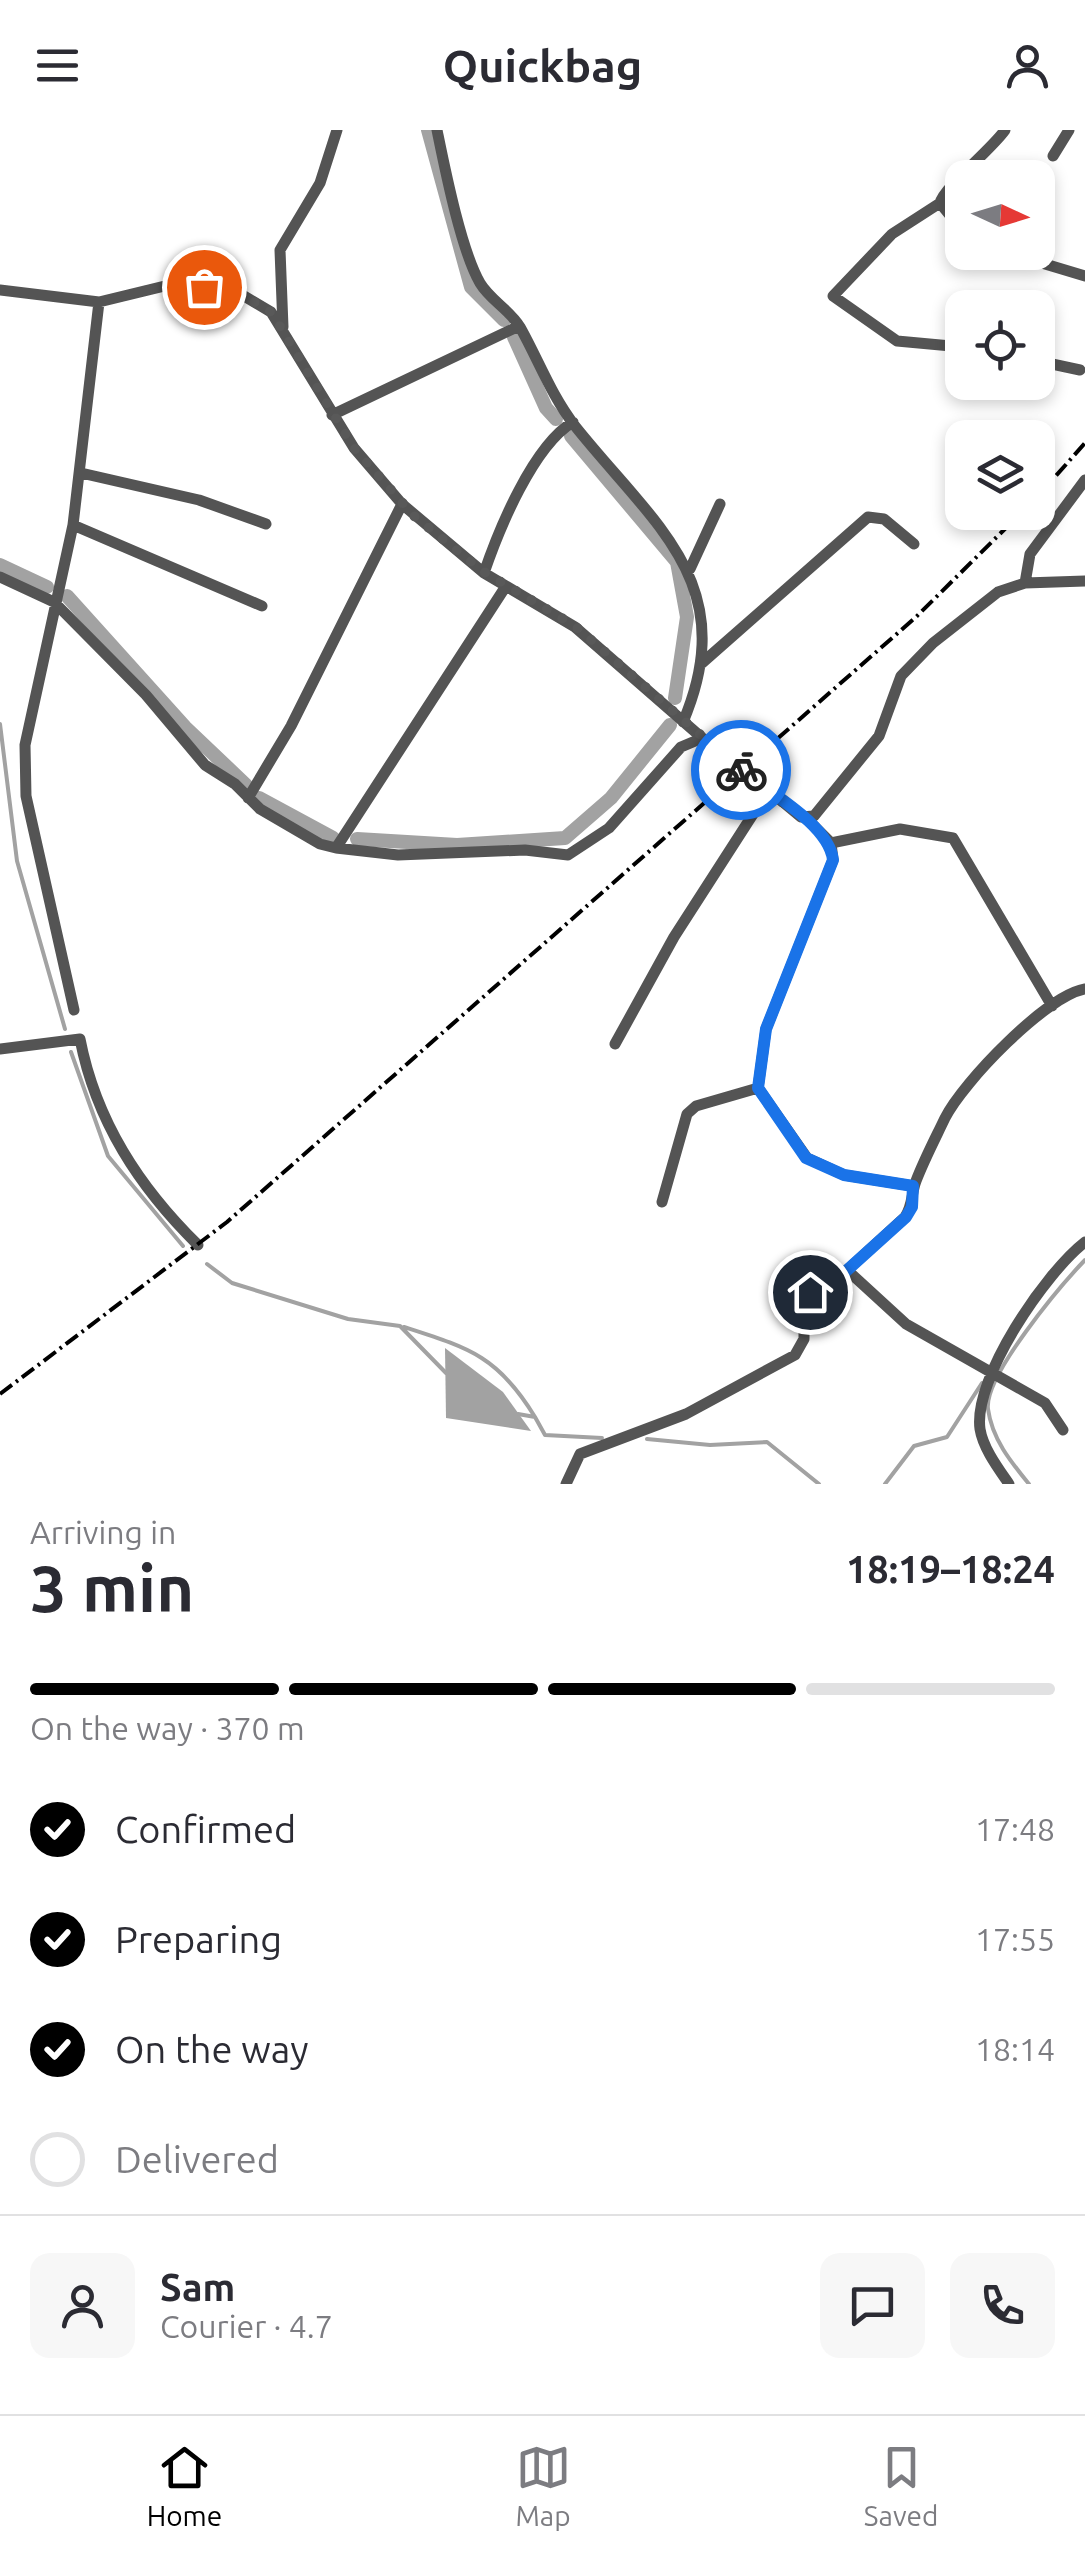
<!DOCTYPE html>
<html lang="en">
<head>
<meta charset="utf-8">
<style>
	:root { --surface:#fff; --page:#f7f7f7; --text:#2b2b33; --muted:#7c7c81; --line:#e1e1e2; --accent:#000 }
	body { margin:0; font-family:Ubuntu,sans-serif; background:var(--page); color:var(--text); height:100vh; display:flex; flex-direction:column; font-size:38px; white-space:nowrap }
	* { box-sizing:border-box; margin:0 }
	p { font-size:32px; color:var(--muted) }
	.icon { flex:none; width:55px; height:55px; fill:none; stroke:currentColor; stroke-width:2; stroke-linecap:round; stroke-linejoin:round }
	.map { position:relative; height:1354px; overflow:hidden }
	.side { display:flex; flex-direction:column; background:var(--surface); flex:1 }
	.side>* { flex:none }
	.needle { width:65px; rotate:94deg }
	.controls { position:absolute; left:945px; top:30px; display:grid; gap:20px }
	.controls a { display:grid; place-items:center; width:110px; height:110px; border-radius:20px; background:var(--surface); box-shadow:0 5px 15px #0003; font-size:50px }
	.pin { position:absolute; display:grid; place-items:center; width:85px; height:85px; color:#fff; margin:-42px; border:5px solid #fff; border-radius:50%; box-shadow:0 2px 10px #0007 }
	.courier { position:absolute; display:grid; place-items:center; width:100px; height:100px; margin:-50px; border:8px solid #1a73e8; border-radius:50%; background:#fff; color:#222; box-shadow:0 2px 12px #0007 }
	.head em { font-style:normal; font-weight:600 }
	.head div { display:flex; flex-direction:column-reverse }
	.head { display:flex; align-items:center; justify-content:space-between; height:170px; padding:0 30px }
	h1 { font-size:65px; font-weight:600; line-height:75px }
	.bar { display:grid; grid-template-columns:repeat(4,1fr); gap:15px 10px; align-content:center; height:120px; padding:0 30px }
	.bar i { height:12px; border-radius:8px; background:var(--line) }
	.bar .on { background:var(--accent) }
	.bar p { grid-column:span 4 }
	.line { display:flex; align-items:center; gap:25px; padding:0 30px; border-top:2px solid var(--line) }
	.line div { flex:1 }
	.round { display:grid; place-items:center; flex:none; width:105px; height:105px; border-radius:20px; background:var(--page) }
	ol { padding:0 30px; list-style:none }
	li { display:flex; align-items:center; gap:30px; height:110px }
	li p { margin-inline-start:auto }
	li .icon { padding:10px; border-radius:50%; background:var(--accent); color:#fff; stroke-width:4 }
	li:last-child { color:var(--muted) }
	li i { width:55px; height:55px; border:5px solid var(--line); border-radius:50% }
	header { display:flex; justify-content:space-between; align-items:center; height:130px; padding:0 30px; background:var(--surface); font-size:45px; font-weight:600 }
	.tabs { display:flex; justify-content:space-around; align-items:center; height:140px; border-top:2px solid var(--line); background:var(--surface); font-size:28px; color:var(--muted) }
	.tabs a { display:grid; justify-items:center; gap:5px }
	.tabs .on { color:var(--accent) }
	.map>svg:first-child { display:block }
	.water { fill:#a2a2a2 }
	.lines { fill:none; stroke-linecap:round; stroke-linejoin:round }
	.stream { stroke:#a2a2a2; stroke-width:4 }
	.canal { stroke:#a2a2a2; stroke-width:14 }
	.minor { stroke:#545454; stroke-width:11 }
	.rail { stroke:#000; stroke-width:4; stroke-dasharray:15 5 2.5 5; stroke-linecap:butt }
	.minor-bridge { stroke:#545454; stroke-width:11 }
	.done { stroke:#595959; stroke-width:10; stroke-dasharray:0 18 }
	.route { stroke:#1a73e8; stroke-width:12 }
</style>
</head>
<body>
<header><svg class="icon" aria-label="menu" viewBox="0 0 24 24"><path d="M4 6h16M4 12h16M4 18h16"/></svg>Quickbag<svg class="icon" aria-label="person" viewBox="0 0 24 24"><circle cx="12" cy="8" r="4"/><path d="M4 21q1-7 8-7t8 7"/></svg></header>
<div class="map">
<svg width="1085" height="1354" viewBox="0 0 1085 1354">
	<rect width="100%" height="100%" fill="#fff"/>
	<!-- water -->
	<path class="water" d="M445,1218l58,44 28,39 -85,-13z"/>
	<g class="lines">
		<!-- stream -->
		<path class="stream" d="M0,594l17,137 48,168
			M71,922l37,104 75,90
			M207,1134l25,19 116,36 52,7 46,47
			M404,1197c65,21 94,29 131,90
			M518,1284l17,3 10,18 57,3
			M647,1309l63,6 57,-3 52,42
			M885,1354l29,-38 33,-9 35,-54
			M1029,1354c-18,-22 -37,-45 -41,-75 -4,-33 73,-124 97,-149"/>
		<!-- canal -->
		<path class="canal" d="M428,0l43,157 33,33
			M514,207l32,71 10,11
			M571,306l106,126 10,55 -12,81
			M0,435l47,22
			M67,466l118,131 61,58
			M259,668l74,40
			M357,709l100,6 108,-7 46,-40 59,-73"/>
		<!-- minor -->
		<path class="minor" d="M437,0c8,39 24,120 43,153 10,17 30,27 40,44 19,34 31,68 55,99 78,98 167,157 108,296
			M1053,26l16,-26
			M940,73l-48,31 -59,62 64,45 65,6
			M962,100l-22,-27c4,-16 51,-53 65,-73
			M1005,122l80,24
			M0,160l99,12 74,-18 61,6 37,22 83,136 48,56 82,69 91,54 157,137
			M283,197l-3,-77 40,-67 17,-53
			M1038,231l42,9
			M332,285l187,-89
			M81,343l118,27 67,24
			M73,395l189,81
			M690,439l30,-65
			M484,443c15,-44 49,-127 89,-151
			M0,447l54,25 92,93 59,70 30,19 25,25 60,35 16,4 62,7 127,-5 43,5 41,-27 72,-81 19,-8
			M1025,453l5,-29 55,-74
			M702,533l166,-146 16,2 30,25
			M248,668l43,-72 111,-222
			M783,672l18,15 13,-1 65,-80 22,-60 32,-33 65,-51 27,-9 60,-2
			M806,688l25,25 2,17 -67,169 -8,59 49,70 37,17 69,11
			M831,713l69,-14 53,9 99,168
			M336,718l170,-262
			M74,880l-48,-214 -1,-51 48,-220 26,-223
			M615,914l59,-107 94,-146
			M0,919l80,-10c16,82 59,148 118,206
			M662,1072l25,-88 9,-8 62,-18
			M847,1140l59,54 139,79 18,27
			M566,1354l14,-30 106,-40 109,-59 9,-16v-32l5,-15 35,-19 61,-56c8,-12 6,-23 11,-36 8,-21 19,-42 29,-63 18,-36 101,-122 140,-129
			M1009,1354c-11,-16 -26,-36 -29,-55 -7,-51 66,-157 105,-187"/>
		<!-- rail -->
		<path class="rail" d="M1038,366l47,-53
			M0,1264l227,-172 689,-605 106,-105"/>
		<!-- minor-bridge -->
		<path class="minor-bridge" d="M732,634l51,38"/>
	</g>
	<g class="lines">
		<!-- done -->
		<path class="done" d="M204,157l30,3 37,22 83,136 60,68 70,56 91,54 166,144"/>
		<!-- route -->
		<path class="route" d="M741,640c29,23 88,55 92,90l-67,169 -8,59 48,70 38,17 69,11 -1,21 -6,10 -62,56 -34,19"/>
	</g>
</svg>
<div class="controls">
<a><svg class="needle" viewBox="-14 -14 28 28"><path d="M0-13l5 13h-10z" fill="#e53935"/><path d="M0 13l5-13h-10z" fill="#7c7c81"/></svg></a>
<a><svg class="icon" aria-label="locate" viewBox="0 0 24 24"><circle cx="12" cy="12" r="6"/><path d="M12 2v4M12 18v4M2 12h4M18 12h4"/></svg></a>
<a><svg class="icon" aria-label="layers" viewBox="0 0 24 24"><path d="M12 4l9 5-9 5-9-5zM3 14l9 5 9-5"/></svg></a>
</div>
<div class="pin" style="left:204px;top:157px;background:#ea580c"><svg class="icon" aria-label="bag" viewBox="0 0 24 24"><path d="M5 8h14l-1 12H6zM9 8a3 3 0 0 1 6 0"/></svg></div>
<div class="pin" style="left:810px;top:1162px;background:#1f2937"><svg class="icon" aria-label="home" viewBox="0 0 24 24"><path d="M3 11l9-7 9 7M6 9v11h12V9"/></svg></div>
<div class="courier" style="left:741px;top:640px"><svg class="icon" aria-label="bike" viewBox="0 0 24 24"><circle cx="6" cy="16" r="4"/><circle cx="18" cy="16" r="4"/><path d="M6 16l4-8h5l3 8M10 8l3 8H6M13 5h3"/></svg></div>
</div>
<section class="side">
<div class="head"><div><h1>3 min</h1><p>Arriving in</p></div><em>18:19–18:24</em></div>
<div class="bar"><i class="on"></i><i class="on"></i><i class="on"></i><i></i><p>On the way · 370 m</p></div>
<ol>
<li><svg class="icon" aria-label="check" viewBox="0 0 24 24"><path d="M5 12l5 5 9-10"/></svg>Confirmed<p>17:48</p></li>
<li><svg class="icon" aria-label="check" viewBox="0 0 24 24"><path d="M5 12l5 5 9-10"/></svg>Preparing<p>17:55</p></li>
<li><svg class="icon" aria-label="check" viewBox="0 0 24 24"><path d="M5 12l5 5 9-10"/></svg>On the way<p>18:14</p></li>
<li><i></i>Delivered</li>
</ol>
<div class="line" style="height:180px"><a class="round"><svg class="icon" aria-label="person" viewBox="0 0 24 24"><circle cx="12" cy="8" r="4"/><path d="M4 21q1-7 8-7t8 7"/></svg></a><div><b>Sam</b><p>Courier · 4.7</p></div><a class="round"><svg class="icon" aria-label="chat" viewBox="0 0 24 24"><path d="M4 5h16v11H9l-5 4z"/></svg></a><a class="round"><svg class="icon" aria-label="phone" viewBox="0 0 24 24"><path d="M5 4h4l2 5-3 2q2 4 5 5l2-3 5 2v4C11 20 4 13 5 4z"/></svg></a></div>
</section>
<nav class="tabs">
<a class="on"><svg class="icon" aria-label="home" viewBox="0 0 24 24"><path d="M3 11l9-7 9 7M6 9v11h12V9"/></svg>Home</a>
<a><svg class="icon" aria-label="map" viewBox="0 0 24 24"><path d="M3 6l6-2 6 2 6-2v14l-6 2-6-2-6 2zM9 4v14M15 6v14"/></svg>Map</a>
<a><svg class="icon" aria-label="saved" viewBox="0 0 24 24"><path d="M7 4h10v16l-5-4-5 4z"/></svg>Saved</a>
</nav>
</body>
</html>
